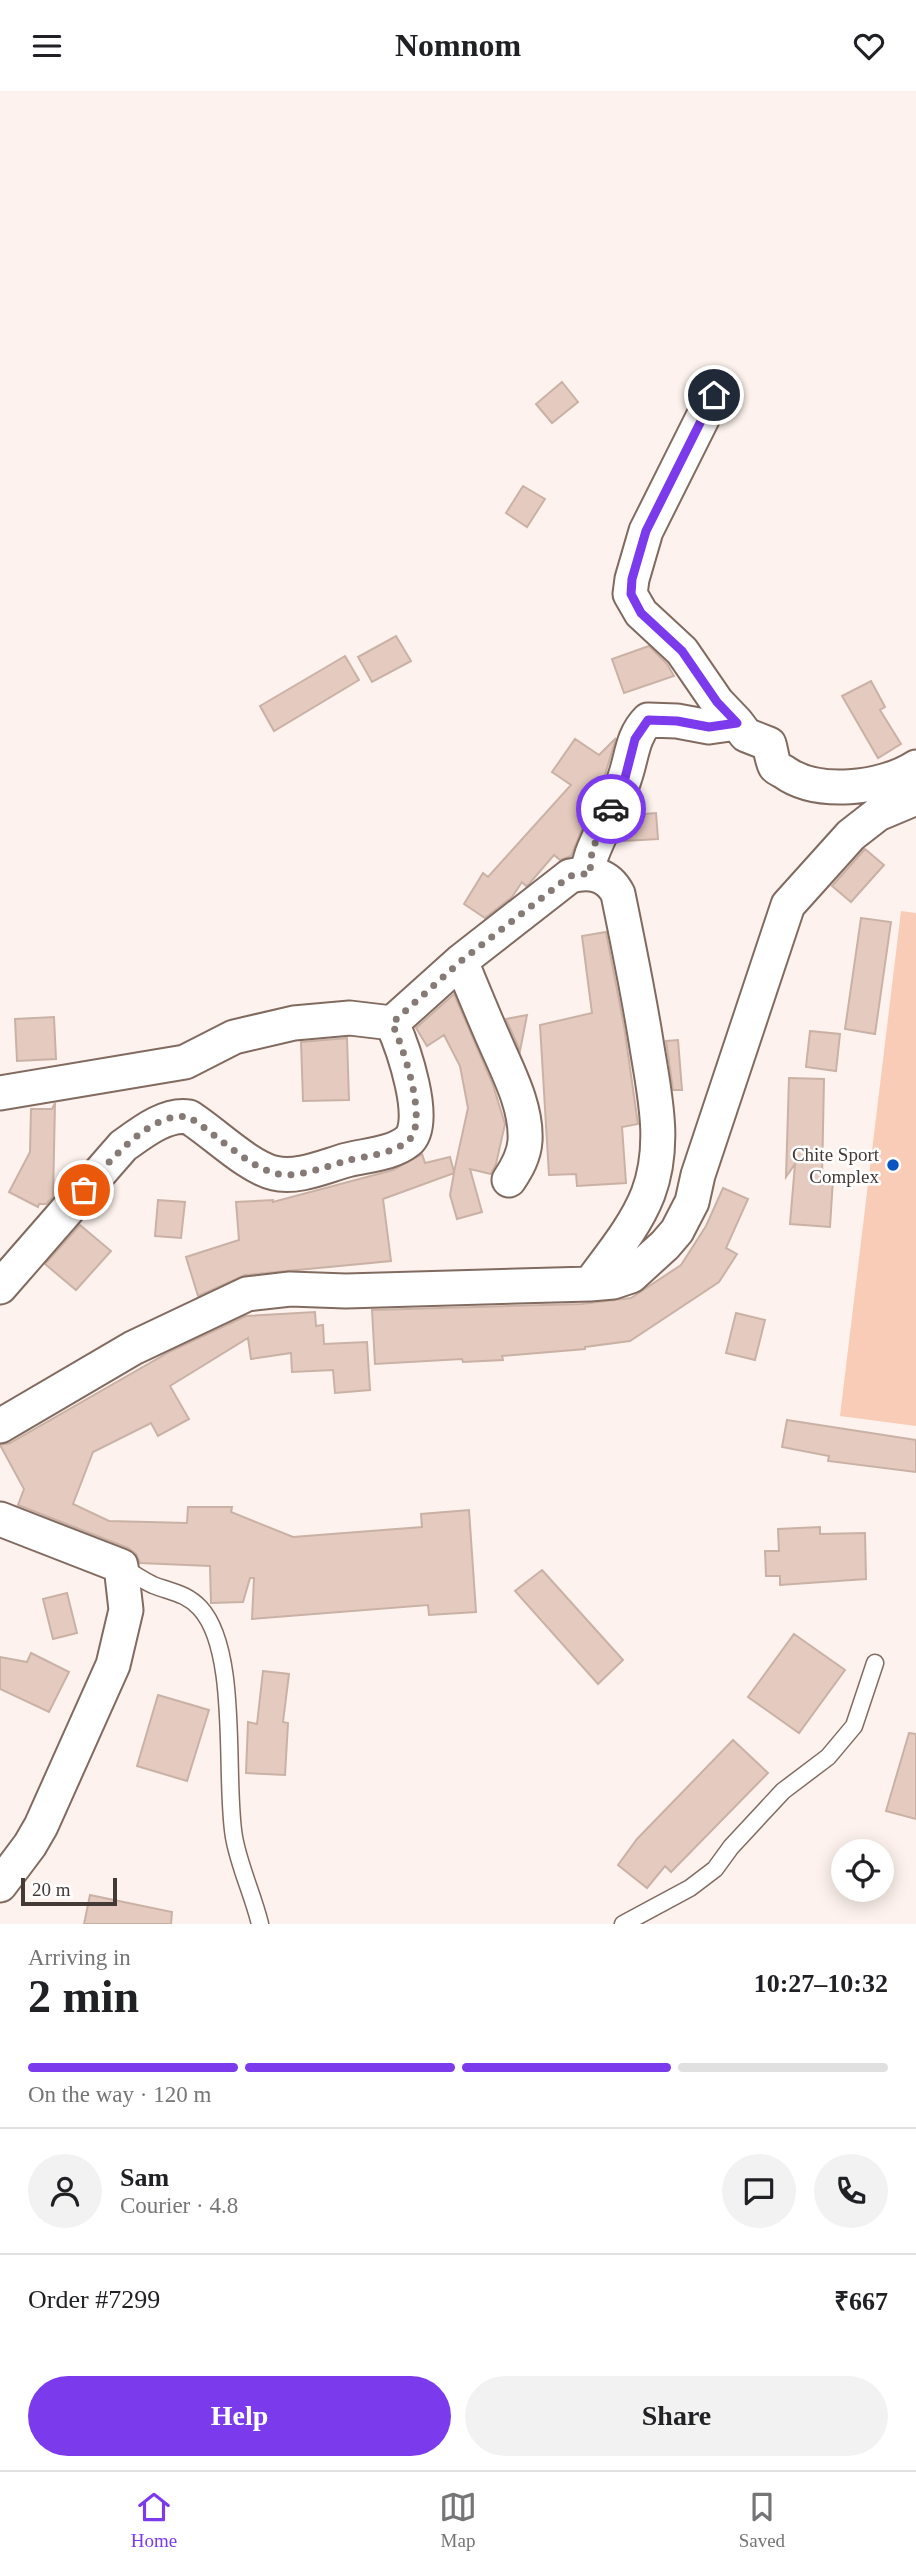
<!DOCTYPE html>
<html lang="en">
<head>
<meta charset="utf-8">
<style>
	:root { --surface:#fff; --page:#f2f2f2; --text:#202124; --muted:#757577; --line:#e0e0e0; --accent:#7c3aed }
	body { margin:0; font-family:"Times New Roman",serif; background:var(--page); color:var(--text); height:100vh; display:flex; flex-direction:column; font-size:26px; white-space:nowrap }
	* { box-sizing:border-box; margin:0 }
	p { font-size:23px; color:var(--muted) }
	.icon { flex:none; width:38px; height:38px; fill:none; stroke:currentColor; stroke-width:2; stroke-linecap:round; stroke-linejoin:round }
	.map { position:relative; height:1833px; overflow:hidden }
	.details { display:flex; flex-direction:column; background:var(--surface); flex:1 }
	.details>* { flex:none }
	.tools { position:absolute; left:831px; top:1748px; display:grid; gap:14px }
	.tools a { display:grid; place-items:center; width:63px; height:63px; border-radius:50%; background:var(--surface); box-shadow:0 4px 18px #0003; font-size:35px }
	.scale { position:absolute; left:21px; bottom:18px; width:96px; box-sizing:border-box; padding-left:7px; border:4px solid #443a35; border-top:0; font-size:19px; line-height:24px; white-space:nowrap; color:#443a35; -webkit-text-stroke:5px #fff; paint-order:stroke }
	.pin { position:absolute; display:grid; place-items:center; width:60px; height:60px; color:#fff; margin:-30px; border:4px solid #fff; border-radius:50%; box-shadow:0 2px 7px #0007 }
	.courier { position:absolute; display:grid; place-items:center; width:70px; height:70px; margin:-35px; border:5px solid #7c3aed; border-radius:50%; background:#fff; color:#222; box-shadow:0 2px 9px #0007 }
	.overview em { font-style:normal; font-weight:600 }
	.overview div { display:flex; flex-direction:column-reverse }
	.overview { display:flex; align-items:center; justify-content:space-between; height:119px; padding:0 28px }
	h1 { font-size:46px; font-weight:600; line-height:52px }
	.bar { display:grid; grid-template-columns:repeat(4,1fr); gap:10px 7px; align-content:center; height:84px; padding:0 28px }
	.bar i { height:9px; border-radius:5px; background:var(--line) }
	.bar .current { background:var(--accent) }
	.bar p { grid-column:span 4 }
	.line { display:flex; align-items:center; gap:18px; padding:0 28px; border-top:2px solid var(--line) }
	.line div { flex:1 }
	.round { display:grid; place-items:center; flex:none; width:74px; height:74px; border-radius:37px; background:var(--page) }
	.cta { display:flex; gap:14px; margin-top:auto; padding:14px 28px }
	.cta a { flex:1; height:80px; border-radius:42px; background:var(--accent); color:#fff; font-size:28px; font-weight:600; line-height:80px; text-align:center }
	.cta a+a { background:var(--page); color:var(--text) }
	header { display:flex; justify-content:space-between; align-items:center; height:91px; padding:0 28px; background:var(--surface); font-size:32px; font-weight:600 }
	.dock { display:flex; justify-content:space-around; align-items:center; height:98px; border-top:2px solid var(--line); background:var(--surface); font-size:19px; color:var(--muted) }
	.dock a { display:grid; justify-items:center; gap:4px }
	.dock .current { color:var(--accent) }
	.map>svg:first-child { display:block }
	.green { fill:#f9ccb7 }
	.building { fill:#e5cbbf; stroke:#cab1a5; stroke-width:2 }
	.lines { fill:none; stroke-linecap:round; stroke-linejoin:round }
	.service-casing { stroke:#816a60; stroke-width:19 }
	.minor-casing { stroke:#816a60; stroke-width:37 }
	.service { stroke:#fff; stroke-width:16 }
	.minor { stroke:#fff; stroke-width:33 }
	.done { stroke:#857a75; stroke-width:7; stroke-dasharray:0 12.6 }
	.route { stroke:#7c3aed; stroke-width:9 }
	.poi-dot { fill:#0c55c0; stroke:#fff; stroke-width:2.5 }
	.labels { text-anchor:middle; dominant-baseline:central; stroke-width:5; stroke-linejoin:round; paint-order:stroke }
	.poi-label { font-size:19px; fill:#443a35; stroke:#fff; text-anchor:end }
</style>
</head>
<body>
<header><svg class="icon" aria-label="menu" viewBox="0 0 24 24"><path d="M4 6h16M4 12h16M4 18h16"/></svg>Nomnom<svg class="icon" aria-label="heart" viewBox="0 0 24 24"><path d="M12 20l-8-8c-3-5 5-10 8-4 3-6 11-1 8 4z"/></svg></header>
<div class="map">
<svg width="916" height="1833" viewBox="0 0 916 1833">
	<rect width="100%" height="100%" fill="#fdf2ed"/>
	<!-- green -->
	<path class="green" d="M901,820l15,2v513l-76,-10z"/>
	<!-- building -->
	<path class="building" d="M562,291l16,20 -26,21 -16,-19z
		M523,395l22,13 -18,28 -21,-14z
		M396,545l15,25 -39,21 -14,-25z
		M649,555l18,18 7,12 -50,17 -12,-34z
		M345,565l14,24 -85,51 -14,-25z
		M871,590l14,26 -5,3 21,34 -23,14 -36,-62z
		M616,647l-14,47 -23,33 8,-1 -16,39 -11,4 -6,-5 -25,29 -3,2 -4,-4 -10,15 -27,21 -21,-14 19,-31 5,4 83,-92 -19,-13 23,-33 24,16z
		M656,722l2,26 -35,2 -1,-8 9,-18z
		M865,758l19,16 -33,37 -19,-16z
		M861,827l30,4 -16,112 -30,-5z
		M606,841l18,94 14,98 -16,3 4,56 -49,3 -1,-12 -27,1 -9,-150 52,-12 -10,-77z
		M454,903l39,91 12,39 -9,40 -5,10 -21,-5 12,43 -25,7 -7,-24 4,-22 -71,26 8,62 -146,14 -47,21 -12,-39 53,-17 -3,-38 37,-2v2l120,-32 29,-16 3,9 25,-6 4,15 14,-64 -8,-42 -16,-31 -17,11 -11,-18z
		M527,924l-7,36 -14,-32z
		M54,926l2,42 -39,2 -2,-42z
		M810,940l30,3 -4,37 -30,-4z
		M347,947l2,62 -46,1 -2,-59z
		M678,949l4,50h-9l-7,-49z
		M789,987l35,1 -2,100h11l-3,48 -40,-3 5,-60 -9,13z
		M55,1012l-2,94 -7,7h-7l-1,3 -29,-15 21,-40 1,-43h21z
		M723,1097l25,11 -22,49 11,6 -18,28 -89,59 -45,6v2l-83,7 1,4 -40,2 -1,-3 -87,5 -3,-54 209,-6 50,-6 50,-33 25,-39z
		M158,1109l27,2 -4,36 -26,-2z
		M80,1134l31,26 -35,39 -31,-26z
		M315,1221l1,14 7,-1 1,19 43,-2 3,48 -35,3 -2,-23 -41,2 -1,-19 -40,6 -3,-21 -78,48 19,33 -31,17 -7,-13 -58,29 -20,52 36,17 78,2 1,-16h44l-1,5 62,25 129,-10 -1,-13 48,-4 7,102 -47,3 -1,-10 -176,14 2,-41h-4l-7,24 -32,1 -1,-37 -70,-3 -4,-9 -8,-6 -110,-43 6,-16 -24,-44 10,-2 161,-92 75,-35z
		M736,1222l29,7 -10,40 -29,-7z
		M787,1329l129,20v32l-88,-11 1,-5 -47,-9z
		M820,1436v7l45,-1 1,46 -86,6v-9h-14l-1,-25h14l-1,-22z
		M542,1479l81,90 -25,24 -83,-93z
		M67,1502l10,40 -24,6 -10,-40z
		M794,1543l51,36 -46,63 -51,-36z
		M31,1562l38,19 -20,40 -49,-23v-32l27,5z
		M263,1580l26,3 -6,48 5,1 -3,52 -39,-2 2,-51 9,2z
		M158,1604l51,15 -22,71 -50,-15z
		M909,1642l7,1v85l-30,-8z
		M733,1649l35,33 -97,99 -6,-6 -18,22 -29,-23 19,-26z
		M90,1804l82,17 -1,12h-87z"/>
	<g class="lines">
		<defs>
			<path id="service" d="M121,1475c10,6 21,14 32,19 18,7 33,8 47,23 40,43 24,172 34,229 5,29 19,58 26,87
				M623,1833l67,-36 25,-19 16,-22 52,-56 45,-34 26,-31 21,-63"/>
			<path id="minor" d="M714,304l-68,136 -14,48 -2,15 11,19 41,38 35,51 20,21
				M591,782l-2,-9 3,-10c10,-26 25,-51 33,-77 7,-20 7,-41 23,-57l29,1 32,6 28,-4 9,12 23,9c2,6 3,17 6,22 2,3 6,4 9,6 33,24 98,17 132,-5
				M461,870c11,27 22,54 34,81 13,30 32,65 30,99 -1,15 -8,27 -16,39
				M0,1002l185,-31 49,-25 60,-14 56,-5 42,5 69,-62 109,-85c20,-5 38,-2 48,18 10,49 20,97 28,147 8,52 21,102 2,153 -13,33 -37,61 -58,90
				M0,1196l123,-141c18,-13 43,-33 66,-29 24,15 59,50 85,56 23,6 51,-7 73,-13 20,-5 45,-6 61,-19 22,-18 -6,-96 -16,-118
				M0,1335l133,-78 114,-54 43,-5 56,2 244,-7 23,-2 18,-6 34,-31 12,-14 15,-29 6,-27 90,-270 63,-70 27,-21 38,-16
				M0,1428l121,47 5,44 -13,55 -72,161 -11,19 -30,40"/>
		</defs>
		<!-- service casing -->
		<use href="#service" class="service-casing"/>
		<!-- minor casing -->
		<use href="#minor" class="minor-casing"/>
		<!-- service -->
		<use href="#service" class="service"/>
		<!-- minor -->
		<use href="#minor" class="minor"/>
	</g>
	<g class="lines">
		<!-- done -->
		<path class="done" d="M84,1099c23,-26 67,-80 105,-73 24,15 59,49 85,56 21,6 48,-5 68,-11 21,-6 49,-7 66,-21 22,-18 -6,-96 -16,-118l69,-62 109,-85 21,-3c-4,-20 11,-46 20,-64"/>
		<!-- route -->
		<path class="route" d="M611,718l14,-31 10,-39 13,-19 29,1 32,6 28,-4 -20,-21 -35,-51 -41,-38 -10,-19 1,-15 14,-48 68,-136"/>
	</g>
	<!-- markers -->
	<circle class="poi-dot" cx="893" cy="1074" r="7"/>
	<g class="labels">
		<!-- poi labels -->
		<g class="poi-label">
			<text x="879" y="1063">Chite Sport<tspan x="879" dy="22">Complex</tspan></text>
		</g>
	</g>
</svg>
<div class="tools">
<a><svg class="icon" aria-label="locate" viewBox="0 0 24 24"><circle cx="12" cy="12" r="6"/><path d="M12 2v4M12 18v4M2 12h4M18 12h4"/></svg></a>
</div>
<div class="scale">20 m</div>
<div class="pin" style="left:84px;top:1099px;background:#ea580c"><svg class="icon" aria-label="bag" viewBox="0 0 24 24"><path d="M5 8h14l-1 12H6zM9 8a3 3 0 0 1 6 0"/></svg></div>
<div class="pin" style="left:714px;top:304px;background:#1f2937"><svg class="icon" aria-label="home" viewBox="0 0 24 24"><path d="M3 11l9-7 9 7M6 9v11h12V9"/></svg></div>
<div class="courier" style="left:611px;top:718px"><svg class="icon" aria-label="car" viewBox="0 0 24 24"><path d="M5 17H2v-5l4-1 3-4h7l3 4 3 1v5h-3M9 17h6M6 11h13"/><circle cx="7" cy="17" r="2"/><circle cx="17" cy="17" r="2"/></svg></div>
</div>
<section class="details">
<div class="overview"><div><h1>2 min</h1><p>Arriving in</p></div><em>10:27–10:32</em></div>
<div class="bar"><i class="current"></i><i class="current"></i><i class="current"></i><i></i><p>On the way · 120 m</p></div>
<div class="line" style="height:126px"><a class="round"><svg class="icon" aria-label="person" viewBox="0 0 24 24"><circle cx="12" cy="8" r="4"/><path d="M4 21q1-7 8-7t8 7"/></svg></a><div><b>Sam</b><p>Courier · 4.8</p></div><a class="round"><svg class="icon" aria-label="chat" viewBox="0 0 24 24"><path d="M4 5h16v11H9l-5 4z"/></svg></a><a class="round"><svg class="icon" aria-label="phone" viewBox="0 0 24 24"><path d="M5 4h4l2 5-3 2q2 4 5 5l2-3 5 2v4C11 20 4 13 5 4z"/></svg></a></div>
<div class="line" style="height:91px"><div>Order #7299</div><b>₹667</b></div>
<div class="cta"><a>Help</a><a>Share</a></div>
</section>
<nav class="dock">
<a class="current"><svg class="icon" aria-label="home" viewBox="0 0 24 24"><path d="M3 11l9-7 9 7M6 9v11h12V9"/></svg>Home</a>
<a><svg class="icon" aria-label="map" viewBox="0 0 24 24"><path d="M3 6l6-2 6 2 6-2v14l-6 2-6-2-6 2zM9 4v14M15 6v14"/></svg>Map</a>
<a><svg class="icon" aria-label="saved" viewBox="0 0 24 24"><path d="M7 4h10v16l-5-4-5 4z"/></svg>Saved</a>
</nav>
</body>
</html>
